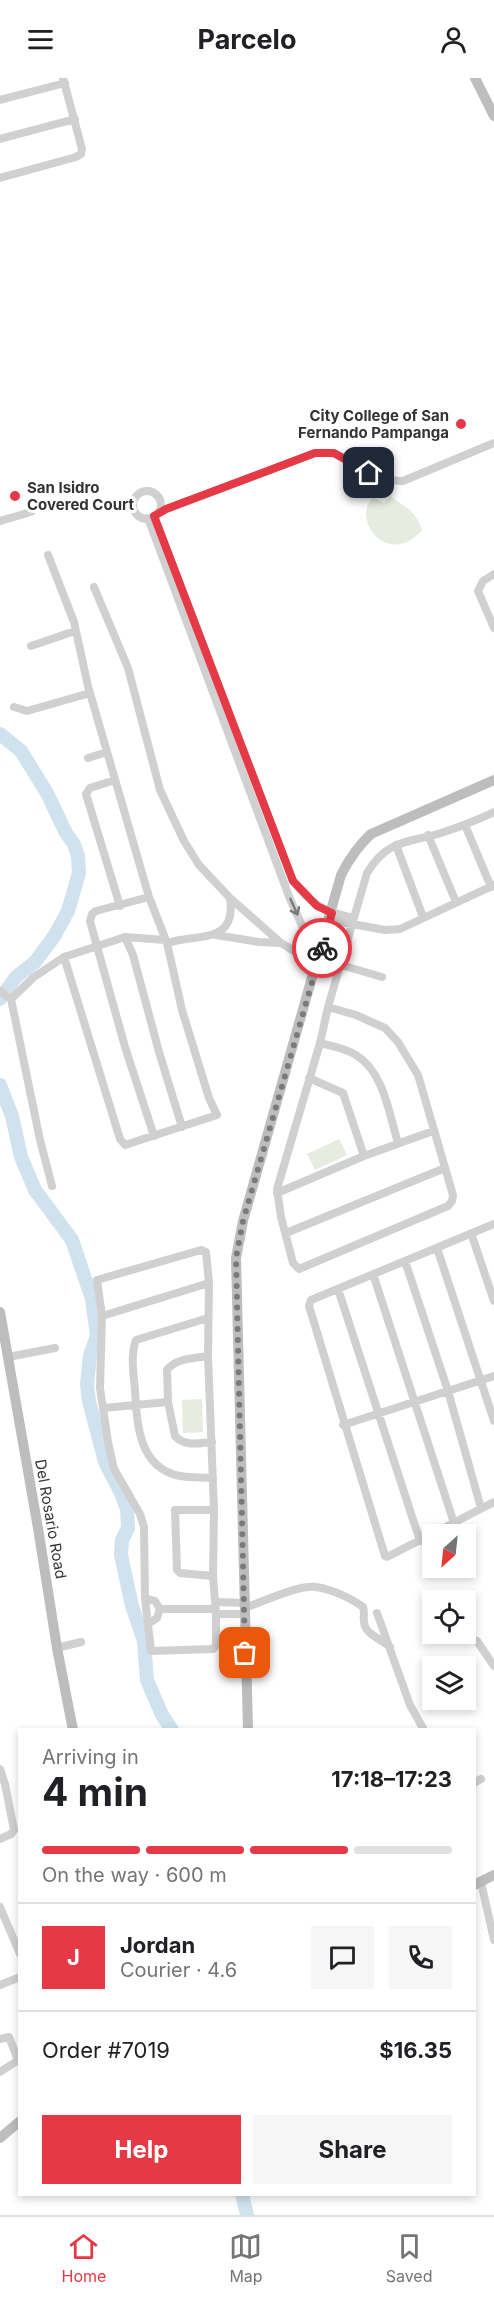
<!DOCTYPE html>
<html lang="en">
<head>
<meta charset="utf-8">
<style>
	:root { --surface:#fff; --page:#f6f6f6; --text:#202124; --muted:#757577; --line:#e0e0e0; --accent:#e63946 }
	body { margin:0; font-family:Inter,sans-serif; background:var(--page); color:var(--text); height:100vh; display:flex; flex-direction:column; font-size:22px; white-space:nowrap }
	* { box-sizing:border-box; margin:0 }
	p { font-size:20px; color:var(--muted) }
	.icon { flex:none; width:33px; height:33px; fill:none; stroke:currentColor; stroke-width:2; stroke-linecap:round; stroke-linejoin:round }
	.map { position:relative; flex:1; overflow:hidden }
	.details { position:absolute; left:18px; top:1650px; width:458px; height:468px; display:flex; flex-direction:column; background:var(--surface); border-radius:0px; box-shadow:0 3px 9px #0003 }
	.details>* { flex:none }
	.needle { width:39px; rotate:207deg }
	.controls { position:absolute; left:422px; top:1446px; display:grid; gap:12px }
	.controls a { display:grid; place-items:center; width:54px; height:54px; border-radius:0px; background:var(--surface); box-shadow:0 3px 9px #0003; font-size:30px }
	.pin { position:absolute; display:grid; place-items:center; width:51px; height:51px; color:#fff; margin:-26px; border-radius:12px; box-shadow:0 3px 9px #0006 }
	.courier { position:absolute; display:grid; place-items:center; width:60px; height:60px; margin:-30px; border:4px solid #e63946; border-radius:50%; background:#fff; color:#222; box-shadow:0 2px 8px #0007 }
	.head em { font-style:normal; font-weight:700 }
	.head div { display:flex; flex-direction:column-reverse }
	.head { display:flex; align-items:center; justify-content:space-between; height:102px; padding:0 24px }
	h1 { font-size:39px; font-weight:700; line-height:45px }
	.bar { display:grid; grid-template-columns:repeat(4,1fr); gap:9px 6px; align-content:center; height:72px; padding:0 24px }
	.bar i { height:8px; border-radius:4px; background:var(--line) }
	.bar .active { background:var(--accent) }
	.bar p { grid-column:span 4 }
	.line { display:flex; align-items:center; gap:15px; padding:0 24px; border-top:2px solid var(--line) }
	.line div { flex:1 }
	.round { display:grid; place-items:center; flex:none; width:63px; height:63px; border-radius:0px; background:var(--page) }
	.cta { display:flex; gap:12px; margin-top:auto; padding:12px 24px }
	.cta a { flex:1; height:69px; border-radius:0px; background:var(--accent); color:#fff; font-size:24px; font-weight:700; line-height:69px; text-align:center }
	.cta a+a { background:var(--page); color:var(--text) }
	header { display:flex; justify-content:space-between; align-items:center; height:78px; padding:0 24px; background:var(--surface); font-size:27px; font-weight:700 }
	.dock { display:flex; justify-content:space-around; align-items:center; height:84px; border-top:2px solid var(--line); background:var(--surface); font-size:16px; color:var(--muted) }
	.dock a { display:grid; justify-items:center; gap:3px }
	.dock .active { color:var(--accent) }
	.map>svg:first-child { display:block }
	.green { fill:#e6ecdf }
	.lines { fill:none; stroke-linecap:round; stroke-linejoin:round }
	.river { stroke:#cfe2ee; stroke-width:14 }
	.street { stroke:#d0d0d0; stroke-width:8 }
	.secondary { stroke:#bdbdbd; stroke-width:10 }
	.oneway { stroke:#7a7a7a }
	.done { stroke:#7a7a7a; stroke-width:6; stroke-dasharray:0 10.8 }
	.route { stroke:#e63946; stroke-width:8 }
	.poi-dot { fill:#e63946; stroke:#fff; stroke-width:2 }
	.labels { text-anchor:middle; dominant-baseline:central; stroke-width:6; stroke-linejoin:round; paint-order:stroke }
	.poi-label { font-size:15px; font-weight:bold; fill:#333; stroke:#fff; text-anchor:end }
	.street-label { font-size:15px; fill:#333; stroke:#fff }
</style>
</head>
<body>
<header><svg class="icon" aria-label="menu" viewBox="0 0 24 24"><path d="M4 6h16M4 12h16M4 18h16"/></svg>Parcelo<svg class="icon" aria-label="person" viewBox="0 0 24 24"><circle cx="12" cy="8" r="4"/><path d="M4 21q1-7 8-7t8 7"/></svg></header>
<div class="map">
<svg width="494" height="2137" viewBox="0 0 494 2137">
	<rect width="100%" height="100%" fill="#fff"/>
	<!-- green -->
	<path class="green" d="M390,418c14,10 27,16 32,34 -33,39 -72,-10 -49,-33l11,6z
		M339,1061l8,16 -32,15 -8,-16z
		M202,1321l1,33 -20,1 -1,-33z"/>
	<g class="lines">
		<!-- river -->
		<path class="river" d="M0,656l21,17 26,42 19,40 8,11 4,12 1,17 -11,38 -13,24 -20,27 -19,15 -16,22
			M0,1007l12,31 9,41 14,33 37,50 20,59 5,37 -7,19 -3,30 2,16 16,61 16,31 6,16 1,19 -6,12 -1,15 11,51 12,35 3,39 15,35 10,15
			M242,2116l5,21"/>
		<!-- street -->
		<path class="street" d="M0,22l65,-17
			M0,61l75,-20
			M0,100l76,-21 5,-3 1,-5 -19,-71
			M133 427a14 14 0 1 1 28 0a14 14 0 1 1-28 0Z
			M159,434l156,-59c6,0 14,-1 20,1 25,8 38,27 68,27l91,-38
			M154,438l139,365c18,24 32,31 61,37
			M148,440l142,381 27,60
			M0,443l31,-9
			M48,477l26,67 14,64 61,211 18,46 15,67 27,88 8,17 -92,30 -5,-6 -56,-182 61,-20 40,3
			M494,496l-11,7 -5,10 16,37
			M94,509l34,81 32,122 24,51 15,24 31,33
			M31,568l44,-15
			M14,629l13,4 63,-18
			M88,680l19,-6
			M115,702l-25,8 -4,6 34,112
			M465,747l26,62
			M428,757l28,67
			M396,767l27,72
			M149,819l-53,14 -4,3 -2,7 35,126 29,89
			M330,842l55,10 15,-1 94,-44
			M216,857l43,7 22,1 36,22
			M125,859l8,18 26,97 23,75
			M167,865c30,-10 70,2 63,-45l51,45
			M341,887l41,12
			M0,913l11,8 29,141 12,46
			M11,921l23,-22 30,-20
			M328,929l28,8 29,13 13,14 20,33 35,120 -1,6 -4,5 -149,63 -6,-6 -12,-46 -4,-28 43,-146z
			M328,929l39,-134c20,-34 41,-30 74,-40 18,-6 36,-13 53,-21
			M320,965c12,3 25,5 36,12 28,17 33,59 42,88
			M309,1000l34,15 21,63
			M277,1115l87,-37 69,-25
			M494,1146l-183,76 -2,6 76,250 2,1 107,-55
			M286,1155l159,-65
			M471,1155l23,68
			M437,1170l57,173
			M201,1172l5,2 3,31 -1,73 6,154 -1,66 3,38v31l-3,4 -62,2 -6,-53 -1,-71 -4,-13 -26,-45 -6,-27 -8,-54 2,-72 -5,-36z
			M405,1183l43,130 33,117
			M373,1196l81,249
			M338,1211l82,252
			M102,1238l107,-33
			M208,1240l-72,22c-6,16 -2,35 -1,51 2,34 4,77 45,85 11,2 22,1 33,2
			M208,1278c-13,2 -32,2 -41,14l1,32 7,34c10,11 24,7 37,6
			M8,1279l47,-9
			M103,1330l65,-6
			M343,1347l151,-49
			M213,1498l-33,-3 -3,-3 -2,-60h39
			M145,1520l10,3 5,8 -3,9 -9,6
			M215,1524l29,1
			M244,1530c19,-6 52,-23 72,-21 15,2 35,11 47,20 2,6 0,9 1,15 1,13 18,17 26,25
			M160,1531h55
			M377,1535l33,92 14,25
			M216,1536h27
			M477,1563l17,25
			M57,1570l24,-6
			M0,1691l5,15 9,46 -3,4 -11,5
			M474,1705l7,-4
			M481,1804l13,58
			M0,1829l20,47
			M0,1907l20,-8
			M0,1961l9,-2 9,23
			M0,1994l20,-13"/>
		<!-- secondary -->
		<path class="secondary" d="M475,0l19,38
			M0,1234l38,216 19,120 16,82
			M248,1652l-12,-472 7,-37 98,-346c8,-16 17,-29 30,-41l123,-54
			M474,1807l20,-10
			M0,2060l20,-17"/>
	</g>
	<!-- one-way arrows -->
	<defs><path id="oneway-shaft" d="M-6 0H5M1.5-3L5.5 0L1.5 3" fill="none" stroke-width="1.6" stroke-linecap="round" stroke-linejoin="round" transform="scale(1.5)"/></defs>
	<use class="oneway" href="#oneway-shaft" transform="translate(294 829) rotate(66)"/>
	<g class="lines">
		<!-- done -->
		<path class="done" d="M245,1575l-9,-395 7,-37 79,-273"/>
		<!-- route -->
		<path class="route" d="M322,870l10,-35 -15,-7 -24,-25 -139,-365 12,-7 149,-56h19l35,20"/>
	</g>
	<!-- markers -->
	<g class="poi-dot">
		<circle cx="461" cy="346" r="6"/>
		<circle cx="15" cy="418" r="6"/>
	</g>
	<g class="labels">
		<!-- poi labels -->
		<g class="poi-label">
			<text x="449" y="337">City College of San<tspan x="449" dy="17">Fernando Pampanga</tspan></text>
			<text x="27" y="409" text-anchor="start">San Isidro<tspan x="27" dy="17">Covered Court</tspan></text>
		</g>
		<!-- street labels -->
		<g class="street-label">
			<text transform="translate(51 1441) rotate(80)">Del Rosario Road</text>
		</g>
	</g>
</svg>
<div class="controls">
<a><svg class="needle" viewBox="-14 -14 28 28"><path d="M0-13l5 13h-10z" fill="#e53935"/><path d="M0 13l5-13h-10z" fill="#757577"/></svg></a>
<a><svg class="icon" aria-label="locate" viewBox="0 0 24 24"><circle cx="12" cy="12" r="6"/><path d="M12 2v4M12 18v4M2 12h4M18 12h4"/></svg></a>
<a><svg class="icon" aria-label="layers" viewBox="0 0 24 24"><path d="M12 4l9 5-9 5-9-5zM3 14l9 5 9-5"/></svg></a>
</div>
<div class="pin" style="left:245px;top:1575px;background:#ea580c"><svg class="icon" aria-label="bag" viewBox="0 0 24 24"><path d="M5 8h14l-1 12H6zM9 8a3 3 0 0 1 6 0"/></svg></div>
<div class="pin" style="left:369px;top:395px;background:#1f2937"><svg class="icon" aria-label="home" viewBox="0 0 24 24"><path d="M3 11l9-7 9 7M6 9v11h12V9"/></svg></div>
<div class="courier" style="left:322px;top:870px"><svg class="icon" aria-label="bike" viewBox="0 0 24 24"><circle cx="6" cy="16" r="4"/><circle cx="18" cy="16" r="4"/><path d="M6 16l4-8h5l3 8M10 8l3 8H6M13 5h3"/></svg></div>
<section class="details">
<div class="head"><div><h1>4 min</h1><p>Arriving in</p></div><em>17:18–17:23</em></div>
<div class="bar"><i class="active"></i><i class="active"></i><i class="active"></i><i></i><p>On the way · 600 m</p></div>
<div class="line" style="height:108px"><b class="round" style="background:var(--accent);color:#fff">J</b><div><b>Jordan</b><p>Courier · 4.6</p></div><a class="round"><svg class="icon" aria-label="chat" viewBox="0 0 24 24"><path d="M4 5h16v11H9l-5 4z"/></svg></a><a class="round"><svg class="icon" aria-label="phone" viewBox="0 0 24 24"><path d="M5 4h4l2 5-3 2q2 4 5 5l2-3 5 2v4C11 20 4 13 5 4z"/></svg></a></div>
<div class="line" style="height:78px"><div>Order #7019</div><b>$16.35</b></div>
<div class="cta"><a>Help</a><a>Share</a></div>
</section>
</div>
<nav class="dock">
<a class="active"><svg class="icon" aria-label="home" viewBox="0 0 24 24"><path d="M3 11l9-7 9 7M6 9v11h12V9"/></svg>Home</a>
<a><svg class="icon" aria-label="map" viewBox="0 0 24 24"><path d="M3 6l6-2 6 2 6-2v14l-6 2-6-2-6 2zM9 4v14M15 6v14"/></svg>Map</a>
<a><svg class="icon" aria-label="saved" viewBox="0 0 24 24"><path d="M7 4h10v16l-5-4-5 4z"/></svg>Saved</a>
</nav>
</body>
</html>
